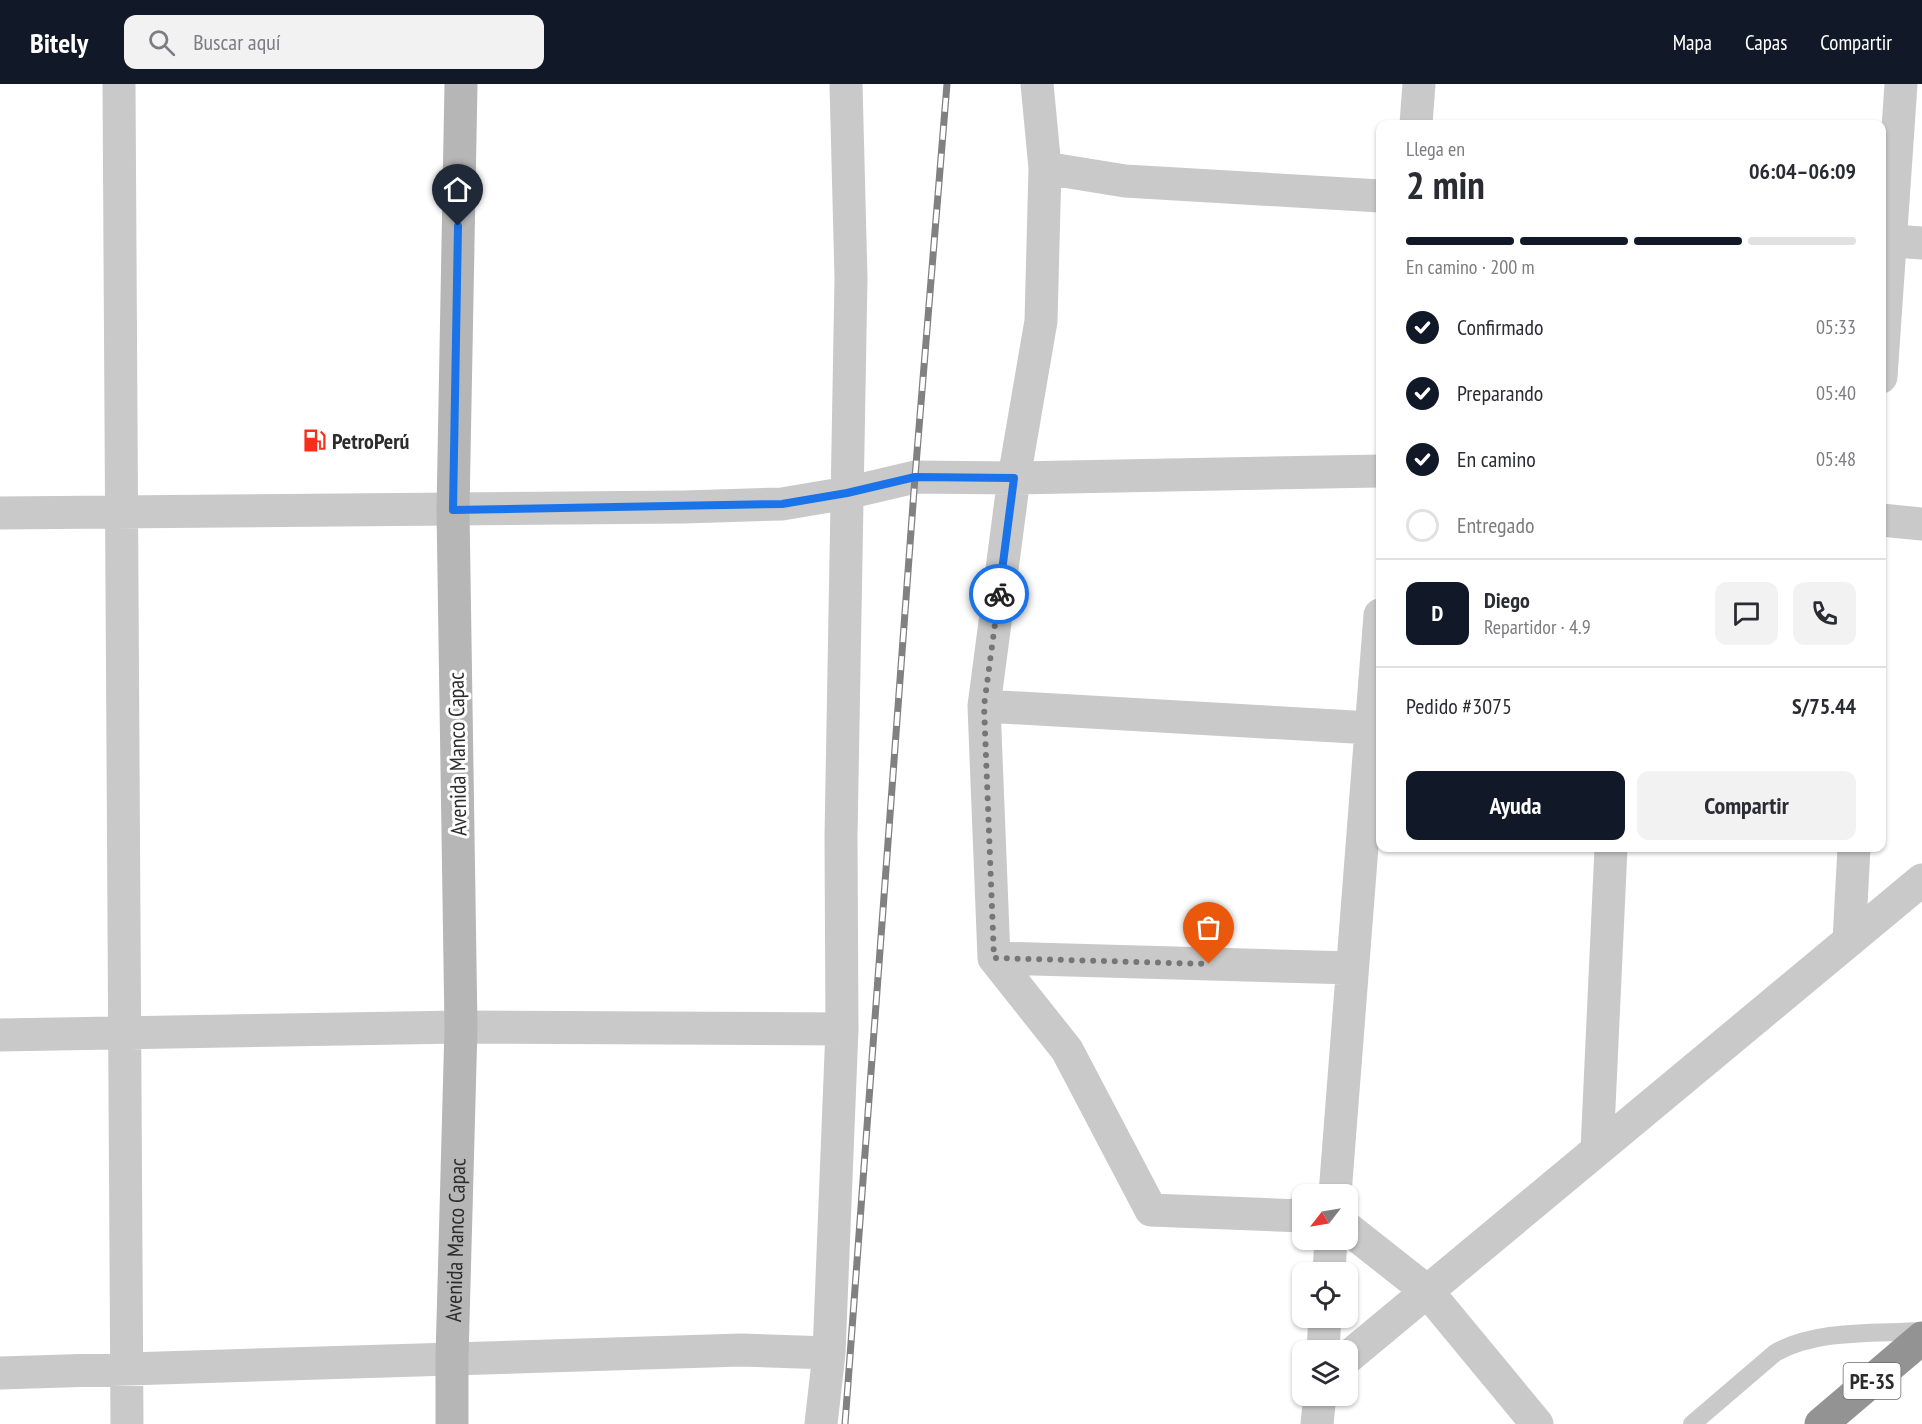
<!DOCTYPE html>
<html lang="es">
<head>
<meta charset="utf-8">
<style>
	:root { --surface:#fff; --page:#f2f2f3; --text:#2b2b33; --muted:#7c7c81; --line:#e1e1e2; --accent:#111827 }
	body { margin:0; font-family:"PT Sans Narrow",sans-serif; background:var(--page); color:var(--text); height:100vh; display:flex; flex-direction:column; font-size:22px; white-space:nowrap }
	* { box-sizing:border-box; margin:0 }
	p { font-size:20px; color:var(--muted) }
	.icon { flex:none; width:33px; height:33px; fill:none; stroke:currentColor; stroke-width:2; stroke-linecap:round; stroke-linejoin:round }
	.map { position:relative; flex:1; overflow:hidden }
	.side { position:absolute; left:1376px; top:36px; width:510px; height:732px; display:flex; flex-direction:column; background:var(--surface); border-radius:12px; box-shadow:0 2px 4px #0004 }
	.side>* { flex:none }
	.needle { width:39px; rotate:239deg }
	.controls { position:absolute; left:1292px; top:1100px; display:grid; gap:12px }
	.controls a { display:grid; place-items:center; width:66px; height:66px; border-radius:12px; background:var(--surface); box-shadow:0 2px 4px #0004; font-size:30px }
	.pin { position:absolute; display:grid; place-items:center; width:51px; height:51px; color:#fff; margin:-62px -26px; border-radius:50% 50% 50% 0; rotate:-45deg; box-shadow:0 0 6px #0007 }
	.pin .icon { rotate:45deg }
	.courier { position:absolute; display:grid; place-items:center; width:60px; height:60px; margin:-30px; border:4px solid #1a73e8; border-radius:50%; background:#fff; color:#222; box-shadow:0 2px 8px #0007 }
	.overview em { font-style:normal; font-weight:700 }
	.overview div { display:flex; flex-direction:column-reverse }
	.overview { display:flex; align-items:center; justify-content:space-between; height:102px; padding:0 30px }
	h1 { font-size:39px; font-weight:700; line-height:45px }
	.bar { display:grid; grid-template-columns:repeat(4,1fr); gap:9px 6px; align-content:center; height:72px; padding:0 30px }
	.bar i { height:8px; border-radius:4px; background:var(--line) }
	.bar .current { background:var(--accent) }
	.bar p { grid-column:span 4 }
	.line { display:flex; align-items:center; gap:15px; padding:0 30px; border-top:2px solid var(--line) }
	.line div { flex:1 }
	.round { display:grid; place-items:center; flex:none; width:63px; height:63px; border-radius:12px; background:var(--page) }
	ol { padding:0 30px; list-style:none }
	li { display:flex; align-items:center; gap:18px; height:66px }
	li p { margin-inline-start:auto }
	li .icon { padding:6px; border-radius:50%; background:var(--accent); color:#fff; stroke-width:4 }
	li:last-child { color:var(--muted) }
	li i { width:33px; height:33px; border:3px solid var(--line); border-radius:50% }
	.action { display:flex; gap:12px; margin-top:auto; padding:12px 30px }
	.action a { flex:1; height:69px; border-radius:12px; background:var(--accent); color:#fff; font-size:24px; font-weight:700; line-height:69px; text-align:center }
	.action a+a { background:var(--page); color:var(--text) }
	header { display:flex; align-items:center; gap:36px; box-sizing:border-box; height:84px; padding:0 30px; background:var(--accent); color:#fff }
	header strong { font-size:28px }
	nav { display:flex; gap:33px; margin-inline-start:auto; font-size:21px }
	.search { width:420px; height:54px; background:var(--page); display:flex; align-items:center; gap:15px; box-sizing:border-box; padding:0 21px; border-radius:12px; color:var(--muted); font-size:22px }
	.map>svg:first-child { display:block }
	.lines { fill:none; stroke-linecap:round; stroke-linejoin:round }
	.lane { stroke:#c9c9c9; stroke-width:18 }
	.street { stroke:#c9c9c9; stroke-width:33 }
	.secondary { stroke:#b6b6b6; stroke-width:33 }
	.highway { stroke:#939393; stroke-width:33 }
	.rail-casing { stroke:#818181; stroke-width:7 }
	.rail { stroke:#fff; stroke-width:4.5; stroke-dasharray:14; stroke-linecap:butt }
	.done { stroke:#767676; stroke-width:6; stroke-dasharray:0 10.8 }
	.route { stroke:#1a73e8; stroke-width:8 }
	.labels { text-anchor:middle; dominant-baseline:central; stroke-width:6; stroke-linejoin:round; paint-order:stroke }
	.shield { fill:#fff; stroke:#6b6b6b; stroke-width:1.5 }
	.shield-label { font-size:21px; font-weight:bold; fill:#2c2c2c }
	.poi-label { font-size:22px; font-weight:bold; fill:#2c2c2c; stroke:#fff; text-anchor:start }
	.street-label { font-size:22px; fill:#2c2c2c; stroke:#fff }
</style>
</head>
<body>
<header>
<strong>Bitely</strong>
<div class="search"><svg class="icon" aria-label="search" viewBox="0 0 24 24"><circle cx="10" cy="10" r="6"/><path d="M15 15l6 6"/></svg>Buscar aquí</div>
<nav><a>Mapa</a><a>Capas</a><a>Compartir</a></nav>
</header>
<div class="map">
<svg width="1922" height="1340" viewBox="0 0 1922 1340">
	<rect width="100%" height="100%" fill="#fff"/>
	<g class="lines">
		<!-- lane -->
		<path class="lane" d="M1692,1340l83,-71c42,-24 100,-19 147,-22"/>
		<!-- street -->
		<path class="street" d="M119,0l8,1340
			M1037,0l8,84 -4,153 -27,157 -30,228 10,252 73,92 84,160 151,6
			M1416,40l3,-40
			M1045,84l80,13 255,15
			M1881,156l41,3
			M1881,293l20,-293
			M0,429l684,-6 98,-3 65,-11 68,-16 99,1 366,-7
			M1881,436l41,4
			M984,622l387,22
			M1849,857l5,-93
			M994,874l358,10
			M0,951l461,-8 381,2
			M1597,1066l14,-302
			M1335,1110l45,-579
			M1347,1144l80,63 110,133
			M1329,1188l2,-33
			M1323,1266l2,-33
			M1347,1274l575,-478
			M0,1289l741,-23 88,3
			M821,1340l8,-71 13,-324 -1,-192 10,-559 -5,-194
			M1317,1340l3,-29"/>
		<!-- secondary -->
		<path class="secondary" id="s1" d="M452,1340v-66l9,-331 -8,-517 8,-426"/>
		<!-- highway -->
		<path class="highway" d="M1821,1340l101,-86"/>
		<defs>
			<path id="rail" d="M845,1340l70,-947 32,-393"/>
		</defs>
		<!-- rail casing -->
		<use href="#rail" class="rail-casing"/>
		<!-- rail -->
		<use href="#rail" class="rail"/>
	</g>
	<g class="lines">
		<!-- done -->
		<path class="done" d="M999,510l-15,112 10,252 215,6"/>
		<!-- route -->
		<path class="route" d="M458,142l-5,284 329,-6 65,-11 68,-16 99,1 -15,116"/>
	</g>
	<!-- icons -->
	<defs>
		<symbol id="fuel-bare" viewBox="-9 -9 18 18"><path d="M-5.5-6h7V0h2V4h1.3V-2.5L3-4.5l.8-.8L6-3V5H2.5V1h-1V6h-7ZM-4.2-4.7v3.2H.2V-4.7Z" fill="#f62f1b" stroke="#fff" stroke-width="2.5" paint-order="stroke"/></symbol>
	</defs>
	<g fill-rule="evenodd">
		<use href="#fuel-bare" x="298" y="340" width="33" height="33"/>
	</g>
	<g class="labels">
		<!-- shield labels -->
		<rect class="shield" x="1843.5" y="1279" width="57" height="36" rx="4.5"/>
		<g class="shield-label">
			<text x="1872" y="1297">PE-3S</text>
		</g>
		<!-- poi labels -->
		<g class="poi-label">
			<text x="332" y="357">PetroPerú</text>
		</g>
		<!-- street labels -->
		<g class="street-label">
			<text transform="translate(457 670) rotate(-91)">Avenida Manco Capac</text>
			<text stroke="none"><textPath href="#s1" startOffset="184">Avenida Manco Capac</textPath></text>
		</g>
	</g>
</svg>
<div class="controls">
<a><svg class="needle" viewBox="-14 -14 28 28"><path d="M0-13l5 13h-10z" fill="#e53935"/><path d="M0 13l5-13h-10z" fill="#7c7c81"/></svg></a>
<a><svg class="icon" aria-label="locate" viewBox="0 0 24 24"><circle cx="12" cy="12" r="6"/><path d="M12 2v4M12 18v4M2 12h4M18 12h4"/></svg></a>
<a><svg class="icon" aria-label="layers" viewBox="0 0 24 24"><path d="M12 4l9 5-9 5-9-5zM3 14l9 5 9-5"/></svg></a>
</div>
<div class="pin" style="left:1209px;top:880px;background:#ea580c"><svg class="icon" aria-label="bag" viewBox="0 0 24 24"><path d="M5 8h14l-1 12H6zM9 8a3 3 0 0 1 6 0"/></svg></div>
<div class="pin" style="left:458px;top:142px;background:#1f2937"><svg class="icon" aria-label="home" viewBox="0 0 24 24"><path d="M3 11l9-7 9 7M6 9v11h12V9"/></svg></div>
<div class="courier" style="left:999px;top:510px"><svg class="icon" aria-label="bike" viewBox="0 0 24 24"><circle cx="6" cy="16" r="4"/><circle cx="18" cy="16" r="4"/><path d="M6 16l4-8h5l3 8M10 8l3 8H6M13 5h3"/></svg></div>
<section class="side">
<div class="overview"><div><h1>2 min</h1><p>Llega en</p></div><em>06:04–06:09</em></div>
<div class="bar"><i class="current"></i><i class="current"></i><i class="current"></i><i></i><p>En camino · 200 m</p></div>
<ol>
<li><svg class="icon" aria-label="check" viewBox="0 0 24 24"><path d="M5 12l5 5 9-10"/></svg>Confirmado<p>05:33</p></li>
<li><svg class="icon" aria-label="check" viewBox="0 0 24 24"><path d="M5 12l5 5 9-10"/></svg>Preparando<p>05:40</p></li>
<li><svg class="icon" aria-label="check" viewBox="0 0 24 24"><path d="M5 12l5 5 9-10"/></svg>En camino<p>05:48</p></li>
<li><i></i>Entregado</li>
</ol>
<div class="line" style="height:108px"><b class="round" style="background:var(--accent);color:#fff">D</b><div><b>Diego</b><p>Repartidor · 4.9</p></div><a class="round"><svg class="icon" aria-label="chat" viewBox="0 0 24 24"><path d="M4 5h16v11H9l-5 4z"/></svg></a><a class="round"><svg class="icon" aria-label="phone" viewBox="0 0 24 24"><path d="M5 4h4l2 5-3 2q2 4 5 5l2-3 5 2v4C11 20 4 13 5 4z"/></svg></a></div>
<div class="line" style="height:78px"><div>Pedido #3075</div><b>S/75.44</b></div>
<div class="action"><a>Ayuda</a><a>Compartir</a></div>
</section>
</div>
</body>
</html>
